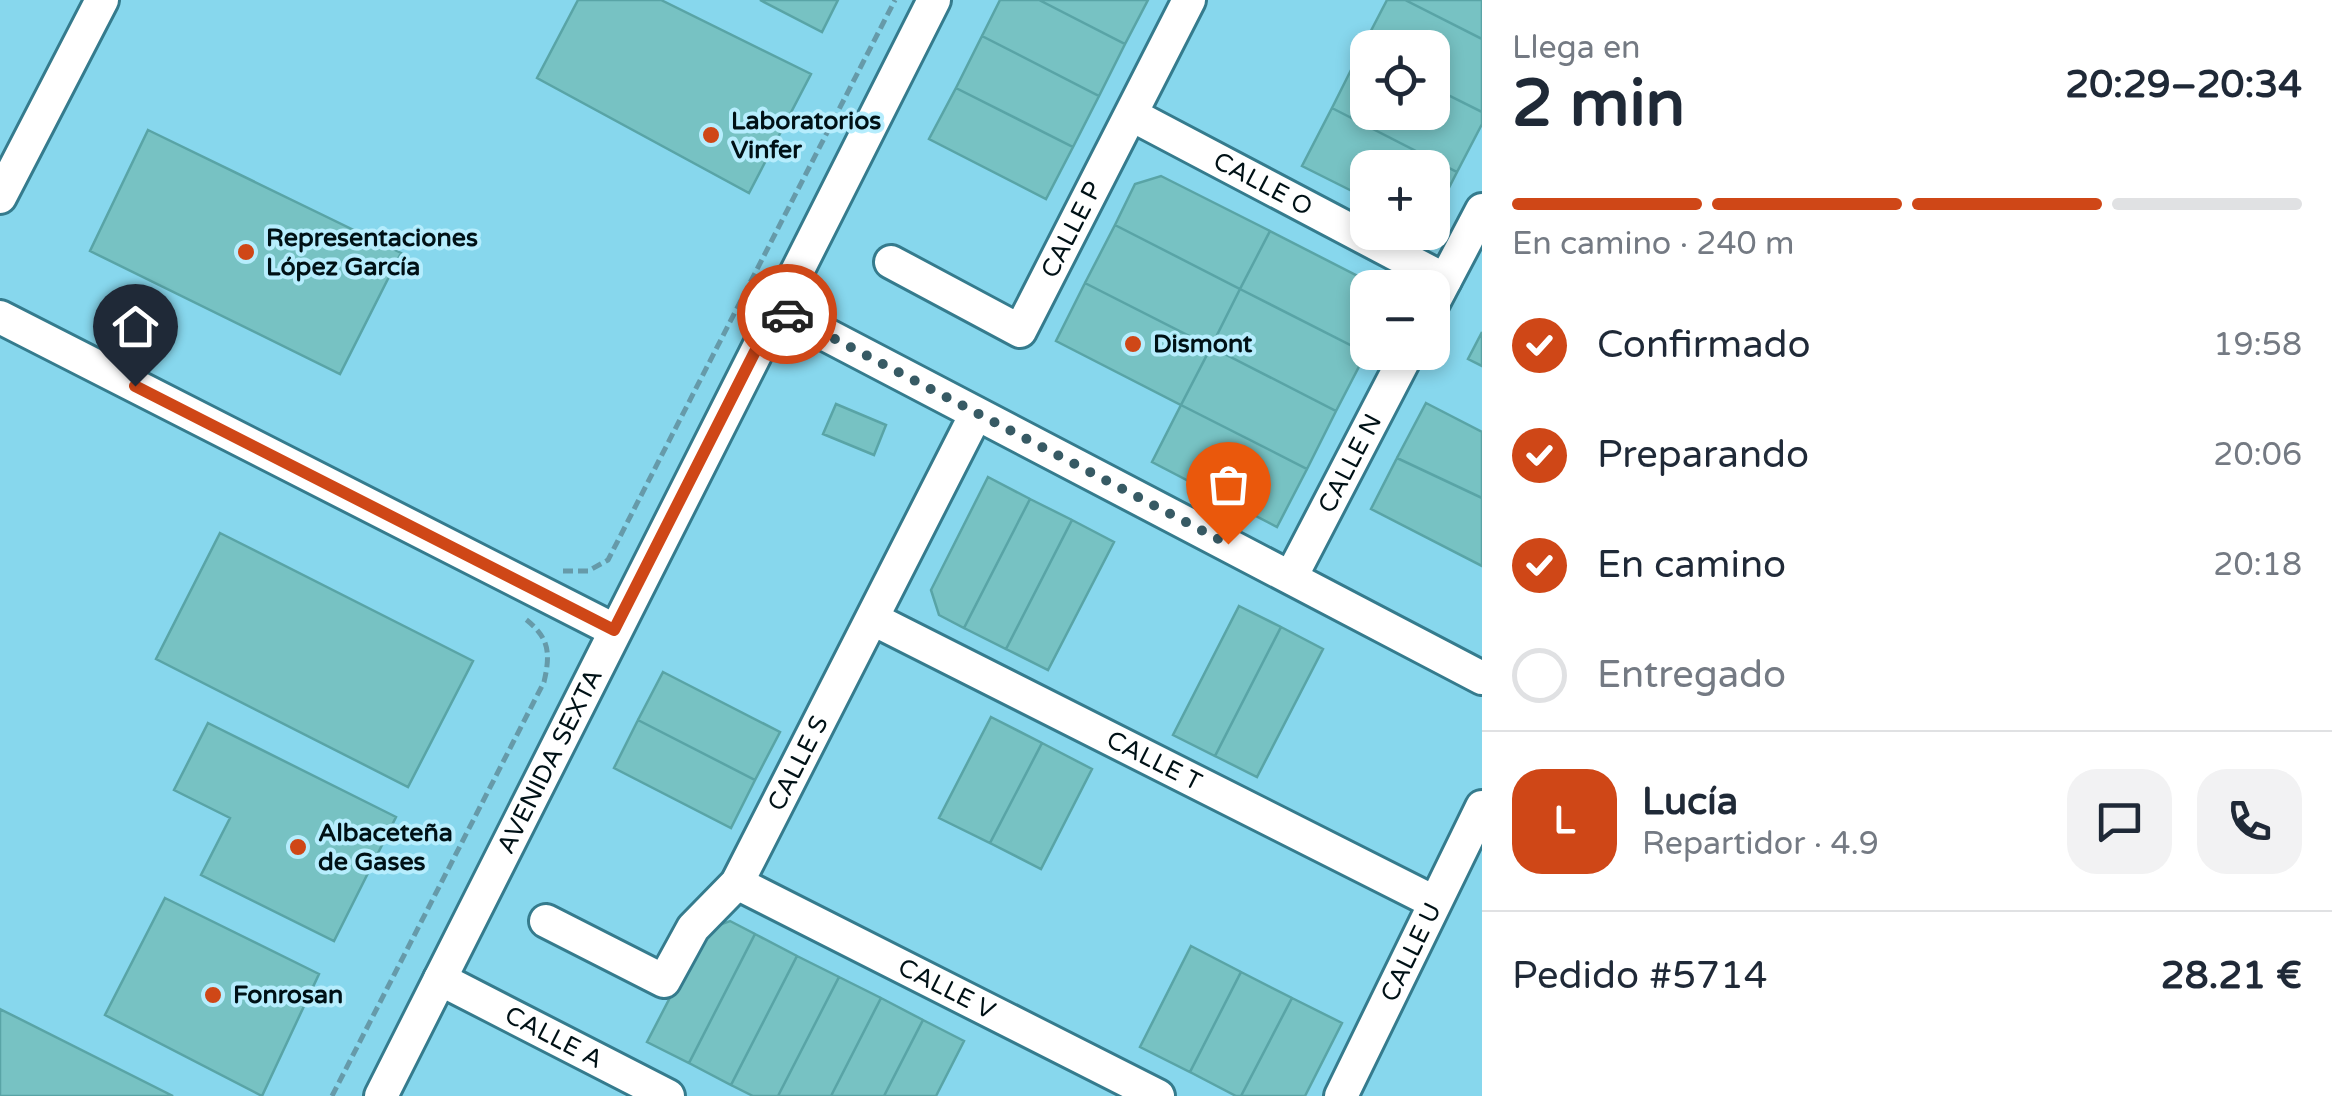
<!DOCTYPE html>
<html lang="es">
<head>
<meta charset="utf-8">
<style>
	:root { --surface:#fff; --page:#f2f2f3; --text:#1f2937; --muted:#747a83; --line:#e0e1e3; --accent:#cf4717 }
	body { margin:0; font-family:"Varela Round",sans-serif; background:var(--page); color:var(--text); height:100vh; display:flex; flex-direction:column; font-size:38px; white-space:nowrap }
	* { box-sizing:border-box; margin:0 }
	p { font-size:32px; color:var(--muted) }
	.icon { flex:none; width:55px; height:55px; fill:none; stroke:currentColor; stroke-width:2; stroke-linecap:round; stroke-linejoin:round }
	.map { position:relative; flex:1; overflow:hidden }
	.side { display:flex; flex-direction:column; background:var(--surface); width:850px }
	.side>* { flex:none }
	.buttons { position:absolute; left:1350px; top:30px; display:grid; gap:20px }
	.buttons a { display:grid; place-items:center; width:100px; height:100px; border-radius:20px; background:var(--surface); box-shadow:0 5px 15px #0003; font-size:50px }
	.pin { position:absolute; display:grid; place-items:center; width:85px; height:85px; color:#fff; margin:-102px -42px; border-radius:50% 50% 50% 0; rotate:-45deg; box-shadow:0 0 10px #0007 }
	.pin .icon { rotate:45deg }
	.courier { position:absolute; display:grid; place-items:center; width:100px; height:100px; margin:-50px; border:8px solid #cf4717; border-radius:50%; background:#fff; color:#222; box-shadow:0 2px 12px #0007 }
	.head em { font-style:normal; font-weight:700 }
	.head div { display:flex; flex-direction:column-reverse }
	.head { display:flex; align-items:center; justify-content:space-between; height:170px; padding:0 30px }
	h1 { font-size:65px; font-weight:700; line-height:75px }
	.bar { display:grid; grid-template-columns:repeat(4,1fr); gap:15px 10px; align-content:center; height:120px; padding:0 30px }
	.bar i { height:12px; border-radius:8px; background:var(--line) }
	.bar .active { background:var(--accent) }
	.bar p { grid-column:span 4 }
	.line { display:flex; align-items:center; gap:25px; padding:0 30px; border-top:2px solid var(--line) }
	.line div { flex:1 }
	.round { display:grid; place-items:center; flex:none; width:105px; height:105px; border-radius:30px; background:var(--page) }
	ol { padding:0 30px; list-style:none }
	li { display:flex; align-items:center; gap:30px; height:110px }
	li p { margin-inline-start:auto }
	li .icon { padding:10px; border-radius:50%; background:var(--accent); color:#fff; stroke-width:4 }
	li:last-child { color:var(--muted) }
	li i { width:55px; height:55px; border:5px solid var(--line); border-radius:50% }
	main { display:flex; flex:1; min-height:0 }
	.map>svg:first-child { display:block }
	.built { fill:#87d7ed; fill-rule:evenodd }
	.building { fill:#77c2c3; stroke:#59a4a6; stroke-width:2.5 }
	.lines { fill:none; stroke-linecap:round; stroke-linejoin:round }
	.minor-casing { stroke:#357b8d; stroke-width:38 }
	.path { stroke:#669aa9; stroke-width:5; stroke-dasharray:10 5; stroke-linecap:butt }
	.minor { stroke:#fff; stroke-width:32 }
	.done { stroke:#375a64; stroke-width:10; stroke-dasharray:0 18 }
	.route { stroke:#cf4717; stroke-width:12 }
	.poi-dot { fill:#cf4717; stroke:#b6edfd; stroke-width:4 }
	.labels { text-anchor:middle; dominant-baseline:central; stroke-width:8; stroke-linejoin:round; paint-order:stroke }
	.poi-label { font-size:25px; font-weight:bold; fill:#001116; stroke:#b6edfd; text-anchor:start }
	.street-label { font-size:25px; fill:#001116; stroke:#b6edfd }
</style>
</head>
<body>
<main>
<div class="map">
<svg width="1482" height="1096" viewBox="0 0 1482 1096">
	<rect width="100%" height="100%" fill="#9ce2f6"/>
	<!-- built -->
	<path class="built" d="M0,0h1482v1096h-1482zM1368,48h64v64h-64zM1368,168h64v64h-64zM1368,288h64v64h-64z"/>
	<!-- building -->
	<path class="building" d="M578,0h83l150,74 -62,119 -212,-115z
		M760,0h78l-16,32z
		M1000,0h39l86,44 -26,52 -117,-60z
		M1039,0h109l-23,44z
		M1387,0h18l77,39v73l-50,-25v-39l-71,2z
		M1405,0h77v39z
		M982,36l117,60 -26,51 -117,-59z
		M1361,50l7,3v59h64v-25l50,25v12l-25,48 -125,-64z
		M956,88l117,59 -27,52 -117,-60z
		M1332,108l125,64 -21,41 -4,2v-47h-64v31l-66,-33z
		M148,130l253,123 -61,121 -250,-123z
		M1161,176l109,55 -30,58 -125,-64 20,-41z
		M1115,225l125,64 -29,58 -126,-64z
		M1270,231l109,56 -11,1 -2,65 -126,-64z
		M1085,283l126,64 -30,58 -125,-64z
		M1240,289l126,64 -30,58 -125,-64z
		M1482,332v34l-14,-7z
		M1211,347l125,64 -29,58 -126,-64z
		M1426,403l56,29v66l-85,-40z
		M836,404l50,21 -12,30 -51,-21z
		M1181,405l126,64 -30,58 -125,-65z
		M1397,458l85,40v68l-111,-57z
		M988,477l42,22 -66,129 -25,-13 -8,-25z
		M1030,499l42,21 -66,129 -42,-21z
		M1072,520l42,22 -66,128 -42,-21z
		M220,533l253,128 -65,126 -252,-128z
		M1239,606l42,21 -66,129 -42,-21z
		M1281,627l42,22 -66,128 -42,-21z
		M663,672l117,60 -25,48 -117,-60z
		M991,717l51,26 -52,100 -51,-25z
		M638,720l117,60 -24,48 -117,-60z
		M208,723l188,94 -62,124 -133,-66 29,-57 -56,-28z
		M1042,743l50,26 -51,100 -51,-26z
		M165,898l154,76 -57,122 -157,-81z
		M730,921l25,13 -66,129 -42,-21 58,-112z
		M755,934l42,22 -66,129 -42,-22z
		M1191,946l50,26 -51,100 -50,-25z
		M797,956l42,21 -61,119h-25l-22,-11z
		M1241,972l51,26 -51,98h-5l-46,-24z
		M839,977l42,21 -50,98h-53z
		M881,998l42,22 -39,76h-53z
		M1292,998l50,25 -37,73h-64z
		M0,1009l173,87h-173z
		M923,1020l41,21 -28,55h-52z"/>
	<g class="lines">
		<defs>
			<g id="minor">
				<path id="s1" d="M1132,115l313,165"/>
				<path d="M0,197l102,-197"/>
				<path id="s2" d="M891,262l129,69 169,-331"/>
				<path d="M1432,305l50,-95"/>
				<path d="M777,309l705,369"/>
				<path d="M0,317l614,313"/>
				<path id="s3" d="M1291,577l117,-225"/>
				<path id="s4" d="M873,619l561,283"/>
				<path id="s5" d="M737,883l421,213"/>
				<path id="s6" d="M546,921l118,60 29,-53 44,-45 239,-469"/>
				<path id="s7" d="M440,979l228,117"/>
				<path id="s8" d="M381,1096l553,-1096"/>
				<path id="s9" d="M1341,1096l141,-289"/>
			</g>
		</defs>
		<!-- minor casing -->
		<use href="#minor" class="minor-casing"/>
		<!-- path -->
		<path class="path" d="M563,571h25l20,-11 287,-560
			M332,1096l212,-414c7,-30 5,-45 -20,-64"/>
		<!-- minor -->
		<use href="#minor" class="minor"/>
	</g>
	<g class="lines">
		<!-- done -->
		<path class="done" d="M787,314l441,230"/>
		<!-- route -->
		<path class="route" d="M135,386l479,244 163,-322 10,6"/>
	</g>
	<!-- markers -->
	<g class="poi-dot">
		<circle cx="711" cy="135" r="10"/>
		<circle cx="246" cy="252" r="10"/>
		<circle cx="1133" cy="344" r="10"/>
		<circle cx="298" cy="847" r="10"/>
		<circle cx="213" cy="995" r="10"/>
	</g>
	<g class="labels">
		<!-- poi labels -->
		<g class="poi-label">
			<text x="731" y="121">Laboratorios<tspan x="731" dy="29">Vinfer</tspan></text>
			<text x="266" y="238">Representaciones<tspan x="266" dy="29">López García</tspan></text>
			<text x="1153" y="344">Dismont</text>
			<text x="318" y="833">Albaceteña<tspan x="318" dy="29">de Gases</tspan></text>
			<text x="233" y="995">Fonrosan</text>
		</g>
		<!-- street labels -->
		<g class="street-label">
			<text stroke="none"><textPath href="#s1" startOffset="148">CALLE O</textPath></text>
			<text stroke="none"><textPath href="#s2" startOffset="260">CALLE P</textPath></text>
			<text stroke="none"><textPath href="#s3" startOffset="128">CALLE N</textPath></text>
			<text stroke="none"><textPath href="#s4" startOffset="315">CALLE T</textPath></text>
			<text stroke="none"><textPath href="#s8" startOffset="375">AVENIDA SEXTA</textPath></text>
			<text stroke="none"><textPath href="#s6" startOffset="390">CALLE S</textPath></text>
			<text stroke="none"><textPath href="#s9" startOffset="160">CALLE U</textPath></text>
			<text stroke="none"><textPath href="#s5" startOffset="235">CALLE V</textPath></text>
			<text stroke="none"><textPath href="#s7" startOffset="128">CALLE A</textPath></text>
		</g>
	</g>
</svg>
<div class="buttons">
<a><svg class="icon" aria-label="locate" viewBox="0 0 24 24"><circle cx="12" cy="12" r="6"/><path d="M12 2v4M12 18v4M2 12h4M18 12h4"/></svg></a>
<a>+</a>
<a>−</a>
</div>
<div class="pin" style="left:1228px;top:544px;background:#ea580c"><svg class="icon" aria-label="bag" viewBox="0 0 24 24"><path d="M5 8h14l-1 12H6zM9 8a3 3 0 0 1 6 0"/></svg></div>
<div class="pin" style="left:135px;top:386px;background:#1f2937"><svg class="icon" aria-label="home" viewBox="0 0 24 24"><path d="M3 11l9-7 9 7M6 9v11h12V9"/></svg></div>
<div class="courier" style="left:787px;top:314px"><svg class="icon" aria-label="car" viewBox="0 0 24 24"><path d="M5 17H2v-5l4-1 3-4h7l3 4 3 1v5h-3M9 17h6M6 11h13"/><circle cx="7" cy="17" r="2"/><circle cx="17" cy="17" r="2"/></svg></div>
</div>
<section class="side">
<div class="head"><div><h1>2 min</h1><p>Llega en</p></div><em>20:29–20:34</em></div>
<div class="bar"><i class="active"></i><i class="active"></i><i class="active"></i><i></i><p>En camino · 240 m</p></div>
<ol>
<li><svg class="icon" aria-label="check" viewBox="0 0 24 24"><path d="M5 12l5 5 9-10"/></svg>Confirmado<p>19:58</p></li>
<li><svg class="icon" aria-label="check" viewBox="0 0 24 24"><path d="M5 12l5 5 9-10"/></svg>Preparando<p>20:06</p></li>
<li><svg class="icon" aria-label="check" viewBox="0 0 24 24"><path d="M5 12l5 5 9-10"/></svg>En camino<p>20:18</p></li>
<li><i></i>Entregado</li>
</ol>
<div class="line" style="height:180px"><b class="round" style="background:var(--accent);color:#fff">L</b><div><b>Lucía</b><p>Repartidor · 4.9</p></div><a class="round"><svg class="icon" aria-label="chat" viewBox="0 0 24 24"><path d="M4 5h16v11H9l-5 4z"/></svg></a><a class="round"><svg class="icon" aria-label="phone" viewBox="0 0 24 24"><path d="M5 4h4l2 5-3 2q2 4 5 5l2-3 5 2v4C11 20 4 13 5 4z"/></svg></a></div>
<div class="line" style="height:130px"><div>Pedido #5714</div><b>28.21 €</b></div>
</section>
</main>
</body>
</html>
